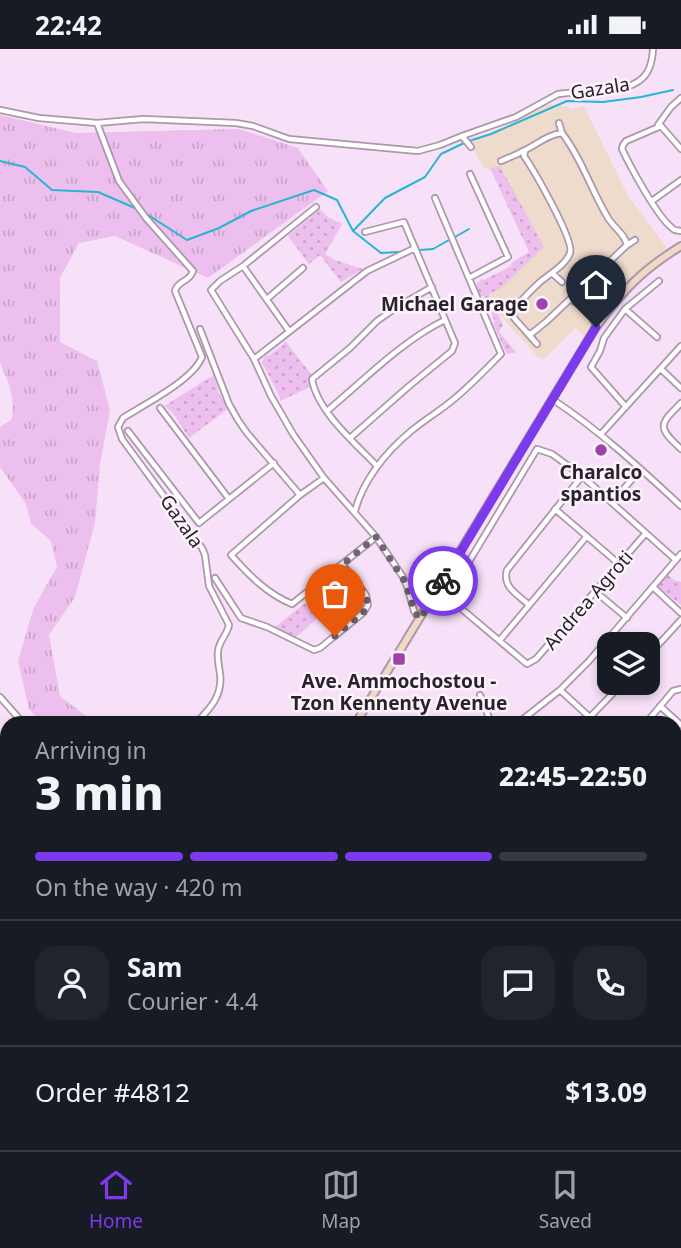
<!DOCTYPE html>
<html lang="en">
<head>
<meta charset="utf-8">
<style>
	:root { --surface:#171b24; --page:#20242c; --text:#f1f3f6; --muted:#9ea1a6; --line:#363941; --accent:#7c3aed }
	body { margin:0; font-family:"Noto Sans",sans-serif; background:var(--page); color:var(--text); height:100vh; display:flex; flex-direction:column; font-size:26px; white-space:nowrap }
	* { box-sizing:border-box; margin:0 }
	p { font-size:23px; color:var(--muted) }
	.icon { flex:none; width:38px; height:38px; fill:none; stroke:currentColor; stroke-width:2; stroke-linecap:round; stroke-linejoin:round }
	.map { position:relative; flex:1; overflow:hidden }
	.sheet { position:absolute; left:0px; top:667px; width:682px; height:436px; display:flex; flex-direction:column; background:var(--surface); border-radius:21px 21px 0 0; box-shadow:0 4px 10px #0003 }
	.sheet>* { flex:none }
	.tools { position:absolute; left:597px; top:583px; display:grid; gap:14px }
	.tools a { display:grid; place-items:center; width:63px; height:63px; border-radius:14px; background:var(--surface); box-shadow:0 4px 10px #0003; font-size:35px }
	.pin { position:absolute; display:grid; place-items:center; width:60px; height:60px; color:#fff; margin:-72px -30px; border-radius:50% 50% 50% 0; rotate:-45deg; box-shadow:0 0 7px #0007 }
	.pin .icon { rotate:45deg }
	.courier { position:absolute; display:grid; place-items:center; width:70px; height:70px; margin:-35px; border:5px solid #7c3aed; border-radius:50%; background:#fff; color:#222; box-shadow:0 2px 9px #0007 }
	.overview em { font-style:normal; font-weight:800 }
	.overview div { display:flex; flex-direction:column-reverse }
	.overview { display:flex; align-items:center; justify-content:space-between; height:119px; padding:0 35px }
	h1 { font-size:46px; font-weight:800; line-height:52px }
	.bar { display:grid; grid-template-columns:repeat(4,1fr); gap:10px 7px; align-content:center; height:84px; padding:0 35px }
	.bar i { height:9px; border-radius:5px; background:var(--line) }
	.bar .on { background:var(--accent) }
	.bar p { grid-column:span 4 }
	.line { display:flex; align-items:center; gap:18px; padding:0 35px; border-top:2px solid var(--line) }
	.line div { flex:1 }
	.round { display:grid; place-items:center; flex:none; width:74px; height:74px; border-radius:21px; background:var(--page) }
	.status { display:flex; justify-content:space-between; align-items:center; height:49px; padding:0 35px; background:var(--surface); direction:ltr }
	.status svg { height:19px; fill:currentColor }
	.tabs { display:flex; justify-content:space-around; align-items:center; height:98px; border-top:2px solid var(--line); background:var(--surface); font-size:19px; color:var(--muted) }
	.tabs a { display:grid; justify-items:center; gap:4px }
	.tabs .on { color:var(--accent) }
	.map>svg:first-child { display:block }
	.industrial { fill:#efdbcc }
	.grass { fill:url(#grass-tufts) }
	.park { fill:url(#park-dots) }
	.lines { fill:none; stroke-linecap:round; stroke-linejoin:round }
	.stream { stroke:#28b5d3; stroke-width:2 }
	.minor-casing { stroke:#ac97ac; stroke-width:8 }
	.secondary-casing { stroke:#ac97ac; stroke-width:10 }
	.primary-casing { stroke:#fff; stroke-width:10 }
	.minor { stroke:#fff; stroke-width:4.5 }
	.secondary { stroke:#f0d8c4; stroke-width:6 }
	.primary { stroke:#e2b289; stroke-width:7 }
	.done { stroke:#726572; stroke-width:7; stroke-dasharray:0 12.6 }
	.route { stroke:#7c3aed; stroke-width:9 }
	.poi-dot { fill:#a142ab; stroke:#fcf3fc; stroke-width:2.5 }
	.labels { text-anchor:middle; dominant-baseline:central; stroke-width:5; stroke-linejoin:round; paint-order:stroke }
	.street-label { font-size:19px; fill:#2a222a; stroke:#fcf3fc }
	.poi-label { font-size:19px; font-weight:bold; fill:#2a222a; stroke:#fcf3fc }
</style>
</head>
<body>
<div class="status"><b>22:42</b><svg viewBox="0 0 49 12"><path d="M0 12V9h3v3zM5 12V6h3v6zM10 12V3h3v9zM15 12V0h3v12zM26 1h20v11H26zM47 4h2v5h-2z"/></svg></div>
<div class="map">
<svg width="681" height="1101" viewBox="0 0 681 1101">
	<defs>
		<pattern id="grass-tufts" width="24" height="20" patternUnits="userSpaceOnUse" patternTransform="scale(1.75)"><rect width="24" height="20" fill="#edbfee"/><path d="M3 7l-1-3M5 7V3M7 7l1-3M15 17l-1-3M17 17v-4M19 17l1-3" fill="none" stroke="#cba4cc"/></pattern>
		<pattern id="park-dots" width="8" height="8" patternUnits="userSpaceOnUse" patternTransform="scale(1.75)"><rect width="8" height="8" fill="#edbfee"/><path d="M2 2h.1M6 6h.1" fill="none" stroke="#cba4cc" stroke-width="1.8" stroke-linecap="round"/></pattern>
	</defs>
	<rect width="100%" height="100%" fill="#f7e1f8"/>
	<!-- industrial -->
	<path class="industrial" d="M548,55l19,2 4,4 13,-4 43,88 40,54 -30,25 -18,19 -30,49 -14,-13 -32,32 -6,-4 -51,-56 55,-53 -39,-71 -19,-9 -13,-24z
		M0,830l7,1v265h77l-3,5h-81z"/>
	<!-- grass -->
	<path class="grass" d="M0,66l76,18 163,-4 59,19 30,43 -120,87 -93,-42 -36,7 -19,35v64l37,19 13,49 -10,55 -5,58 -20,74 -26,38 11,61 35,27h-54l-12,-14 -11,-48 16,-54 23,-40 -6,-26 -20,-17 -5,-20 -26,-37v-40l12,-8c3,-22 -3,-36 -12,-56z
		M676,814l5,2v62h-5z"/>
	<!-- park -->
	<path class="park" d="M500,117l44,81 -41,39 -14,9 14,30 -4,7 17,20 -9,2 -14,-30 2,-2 -11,-26h-4l-4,-11 5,-6 3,1 27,-14 1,-4 17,-10 -39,-84z
		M320,160l8,8 14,7 -17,30 10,6 28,9 -22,13 -21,-27 -11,9 -21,-28z
		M285,292l27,34 -3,5 1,7 -30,14v-4l-15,-29 -4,-5 4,-7h3l15,-11z
		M214,326l5,19 10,14 -40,30c-8,-11 -12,-24 -25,-32z
		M667,525l7,6 7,2v23l-24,-19z
		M305,554l12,16 -22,19 -21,-10z"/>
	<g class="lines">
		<!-- stream -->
		<path class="stream" d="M469,92l22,-7 76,-33 36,1 38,-5 32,-7
			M0,112l25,6 27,23 46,2 37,16
			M145,164l42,27 32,-12 32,-17 63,-21 23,10 16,31 28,22 17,-1
			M353,182l32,-33 40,-21 16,-23 23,-11
			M455,188l14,-8
			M420,201l13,-1 16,-9
			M676,827l5,1"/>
		<defs>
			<path id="minor" d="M0,61l39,8 58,5 46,-4 93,4 17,3 36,13 129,12 22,-6 22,-9
				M97,74l22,58 27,37 47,53c-3,11 -16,10 -18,20l27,66c-9,23 -57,47 -79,61l-5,9 4,12 80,109 3,7 4,31 20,39c-2,10 -10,16 -11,26 -1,8 1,15 2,23 3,21 -10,35 -24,49
				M559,74l3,10
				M658,76l13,-18 10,-9
				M471,98l-9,-11 54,-19 42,-23 68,-7c20,-6 26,-18 27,-38
				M681,100l-20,-23 -35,15 -3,4 -1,4c8,17 35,67 49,78 4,4 4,3 10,4
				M525,102l-1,5c9,13 51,85 46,97 -4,12 -21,21 -31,30 -9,8 -18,18 -26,27l1,8 23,26
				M501,112c7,-3 15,-6 22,-10 14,-6 23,-16 39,-18 20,26 29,57 46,85 6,10 17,16 19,27
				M652,152l29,-21
				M316,158l-73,59 -23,15 -9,9 43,69 17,37 22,38 31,44 52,59 27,40 4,9 7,25 5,8
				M243,217l46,65
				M552,224l10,9
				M469,229l39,-21 -38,-83
				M581,242c3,11 12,22 25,23
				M267,250l36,-31
				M571,251c11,4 22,15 25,27
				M500,253l13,11
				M625,260l34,-28
				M200,280l29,75 9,16 9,13 53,62
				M529,284l2,1 16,-13 80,-76 8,-5
				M254,310l113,-88 48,-23
				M661,320l20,19
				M552,350c47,31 88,69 129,107
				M681,354c-22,22 -24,24 0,46
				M626,358l-35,-40 9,-16 4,-13 21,-29 32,28
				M160,359l69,91
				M327,362c36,-30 76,-71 118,-91
				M128,382l71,92 75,-60
				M601,385l80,-88
				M350,389l58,-51 44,-36 3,-8 -51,-121 -39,10
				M377,417c-22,-23 -60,-55 -65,-87l38,-31 27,-27 20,-14 35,-20
				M324,429l-24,17 -69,60c17,19 36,39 61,49l84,-67
				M612,453l29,-33
				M555,460l64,55
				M355,462c8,-31 31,-59 55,-79 14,-12 30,-21 44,-33 17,-14 32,-30 47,-45l-66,-156
				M646,484l-110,126 -9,5 -70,-59 -6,-10 2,-7 84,-139 15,5 30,22 94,84
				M215,529l26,40 26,9 47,23 6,-2 43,-35 5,-8 -2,-10 -23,-30
				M653,538l28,26
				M596,543l31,26
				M529,556c-12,-11 -27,-18 -22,-35l75,-94
				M500,591l87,-104
				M648,607l33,-36
				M560,641l36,33
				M480,646l11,28
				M0,648l23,26
				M660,657l21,19
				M590,668l33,-34
				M518,674l42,-33 29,-29 92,-107
				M646,674l27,-32 8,-2
				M0,819h7
				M676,921h5
				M0,979l7,2
				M676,1000l5,5
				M70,1096l1,5
				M136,1096l13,5
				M246,1096l4,5
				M375,1096l4,5
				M407,1096l5,5
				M587,1096l6,5
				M110,1101l3,-5
				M288,1101l8,-5
				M354,1101l7,-5
				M594,1101l6,-5"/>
			<path id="secondary" d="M356,674l240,-396c27,-37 46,-57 85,-81
				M93,1101l4,-5
				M103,1101l3,-5"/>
			<path id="primary" d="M493,1096l7,5"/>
		</defs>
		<!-- minor casing -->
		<use href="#minor" class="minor-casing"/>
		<!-- secondary casing -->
		<use href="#secondary" class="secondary-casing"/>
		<!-- primary casing -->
		<use href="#primary" class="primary-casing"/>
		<!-- minor -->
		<use href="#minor" class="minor"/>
		<!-- secondary -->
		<use href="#secondary" class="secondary"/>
		<!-- primary -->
		<use href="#primary" class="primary"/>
	</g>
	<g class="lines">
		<!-- done -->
		<path class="done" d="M335,587l28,-23 5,-8 -2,-10 -24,-30 34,-28 29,45 9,29 6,8 23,-38"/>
		<!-- route -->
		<path class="route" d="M443,532l153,-254"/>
	</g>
	<!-- markers -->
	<g class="poi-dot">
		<circle cx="542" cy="255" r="7"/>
		<circle cx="601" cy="401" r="7"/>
		<rect x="392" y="603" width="14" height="14" rx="3.5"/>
	</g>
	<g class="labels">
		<!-- street labels -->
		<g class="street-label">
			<text transform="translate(600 39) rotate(-9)">Gazala</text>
			<text transform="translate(182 472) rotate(55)">Gazala</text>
			<text transform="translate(588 551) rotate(-49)">Andrea Agroti</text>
		</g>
		<!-- poi labels -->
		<g class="poi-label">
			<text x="528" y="255" text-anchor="end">Michael Garage</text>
			<text x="601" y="423">Charalco<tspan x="601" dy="22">spantios</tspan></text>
			<text x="399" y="632">Ave. Ammochostou -<tspan x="399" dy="22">Tzon Kennenty Avenue</tspan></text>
		</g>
	</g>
</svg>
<div class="tools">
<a><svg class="icon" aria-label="layers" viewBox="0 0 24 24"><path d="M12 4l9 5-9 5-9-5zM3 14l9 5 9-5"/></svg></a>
</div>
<div class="pin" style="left:335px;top:587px;background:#ea580c"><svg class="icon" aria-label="bag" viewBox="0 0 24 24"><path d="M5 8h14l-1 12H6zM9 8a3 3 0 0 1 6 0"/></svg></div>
<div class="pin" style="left:596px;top:278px;background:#1f2937"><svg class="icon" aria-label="home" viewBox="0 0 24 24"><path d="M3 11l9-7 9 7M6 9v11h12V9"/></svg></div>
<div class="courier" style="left:443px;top:532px"><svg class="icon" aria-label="bike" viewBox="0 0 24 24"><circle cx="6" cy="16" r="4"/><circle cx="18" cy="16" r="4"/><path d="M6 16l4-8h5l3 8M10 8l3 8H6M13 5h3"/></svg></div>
<section class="sheet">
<div class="overview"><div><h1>3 min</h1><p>Arriving in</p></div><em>22:45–22:50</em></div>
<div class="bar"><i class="on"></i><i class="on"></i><i class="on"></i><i></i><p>On the way · 420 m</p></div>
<div class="line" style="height:126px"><a class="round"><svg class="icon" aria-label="person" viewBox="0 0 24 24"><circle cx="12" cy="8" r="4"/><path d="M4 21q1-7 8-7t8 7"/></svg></a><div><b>Sam</b><p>Courier · 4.4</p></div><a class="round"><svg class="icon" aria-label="chat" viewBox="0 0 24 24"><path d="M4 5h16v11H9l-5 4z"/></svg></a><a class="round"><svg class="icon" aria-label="phone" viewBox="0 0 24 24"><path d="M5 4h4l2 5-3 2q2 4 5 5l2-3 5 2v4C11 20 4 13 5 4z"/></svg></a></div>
<div class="line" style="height:91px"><div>Order #4812</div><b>$13.09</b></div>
</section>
</div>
<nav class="tabs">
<a class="on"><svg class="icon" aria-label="home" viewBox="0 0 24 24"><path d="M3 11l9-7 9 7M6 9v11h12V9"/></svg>Home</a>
<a><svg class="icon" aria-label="map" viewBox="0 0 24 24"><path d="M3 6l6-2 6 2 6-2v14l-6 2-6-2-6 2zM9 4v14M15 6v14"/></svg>Map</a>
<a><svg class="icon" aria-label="saved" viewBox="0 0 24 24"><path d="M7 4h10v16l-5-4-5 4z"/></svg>Saved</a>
</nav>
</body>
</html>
